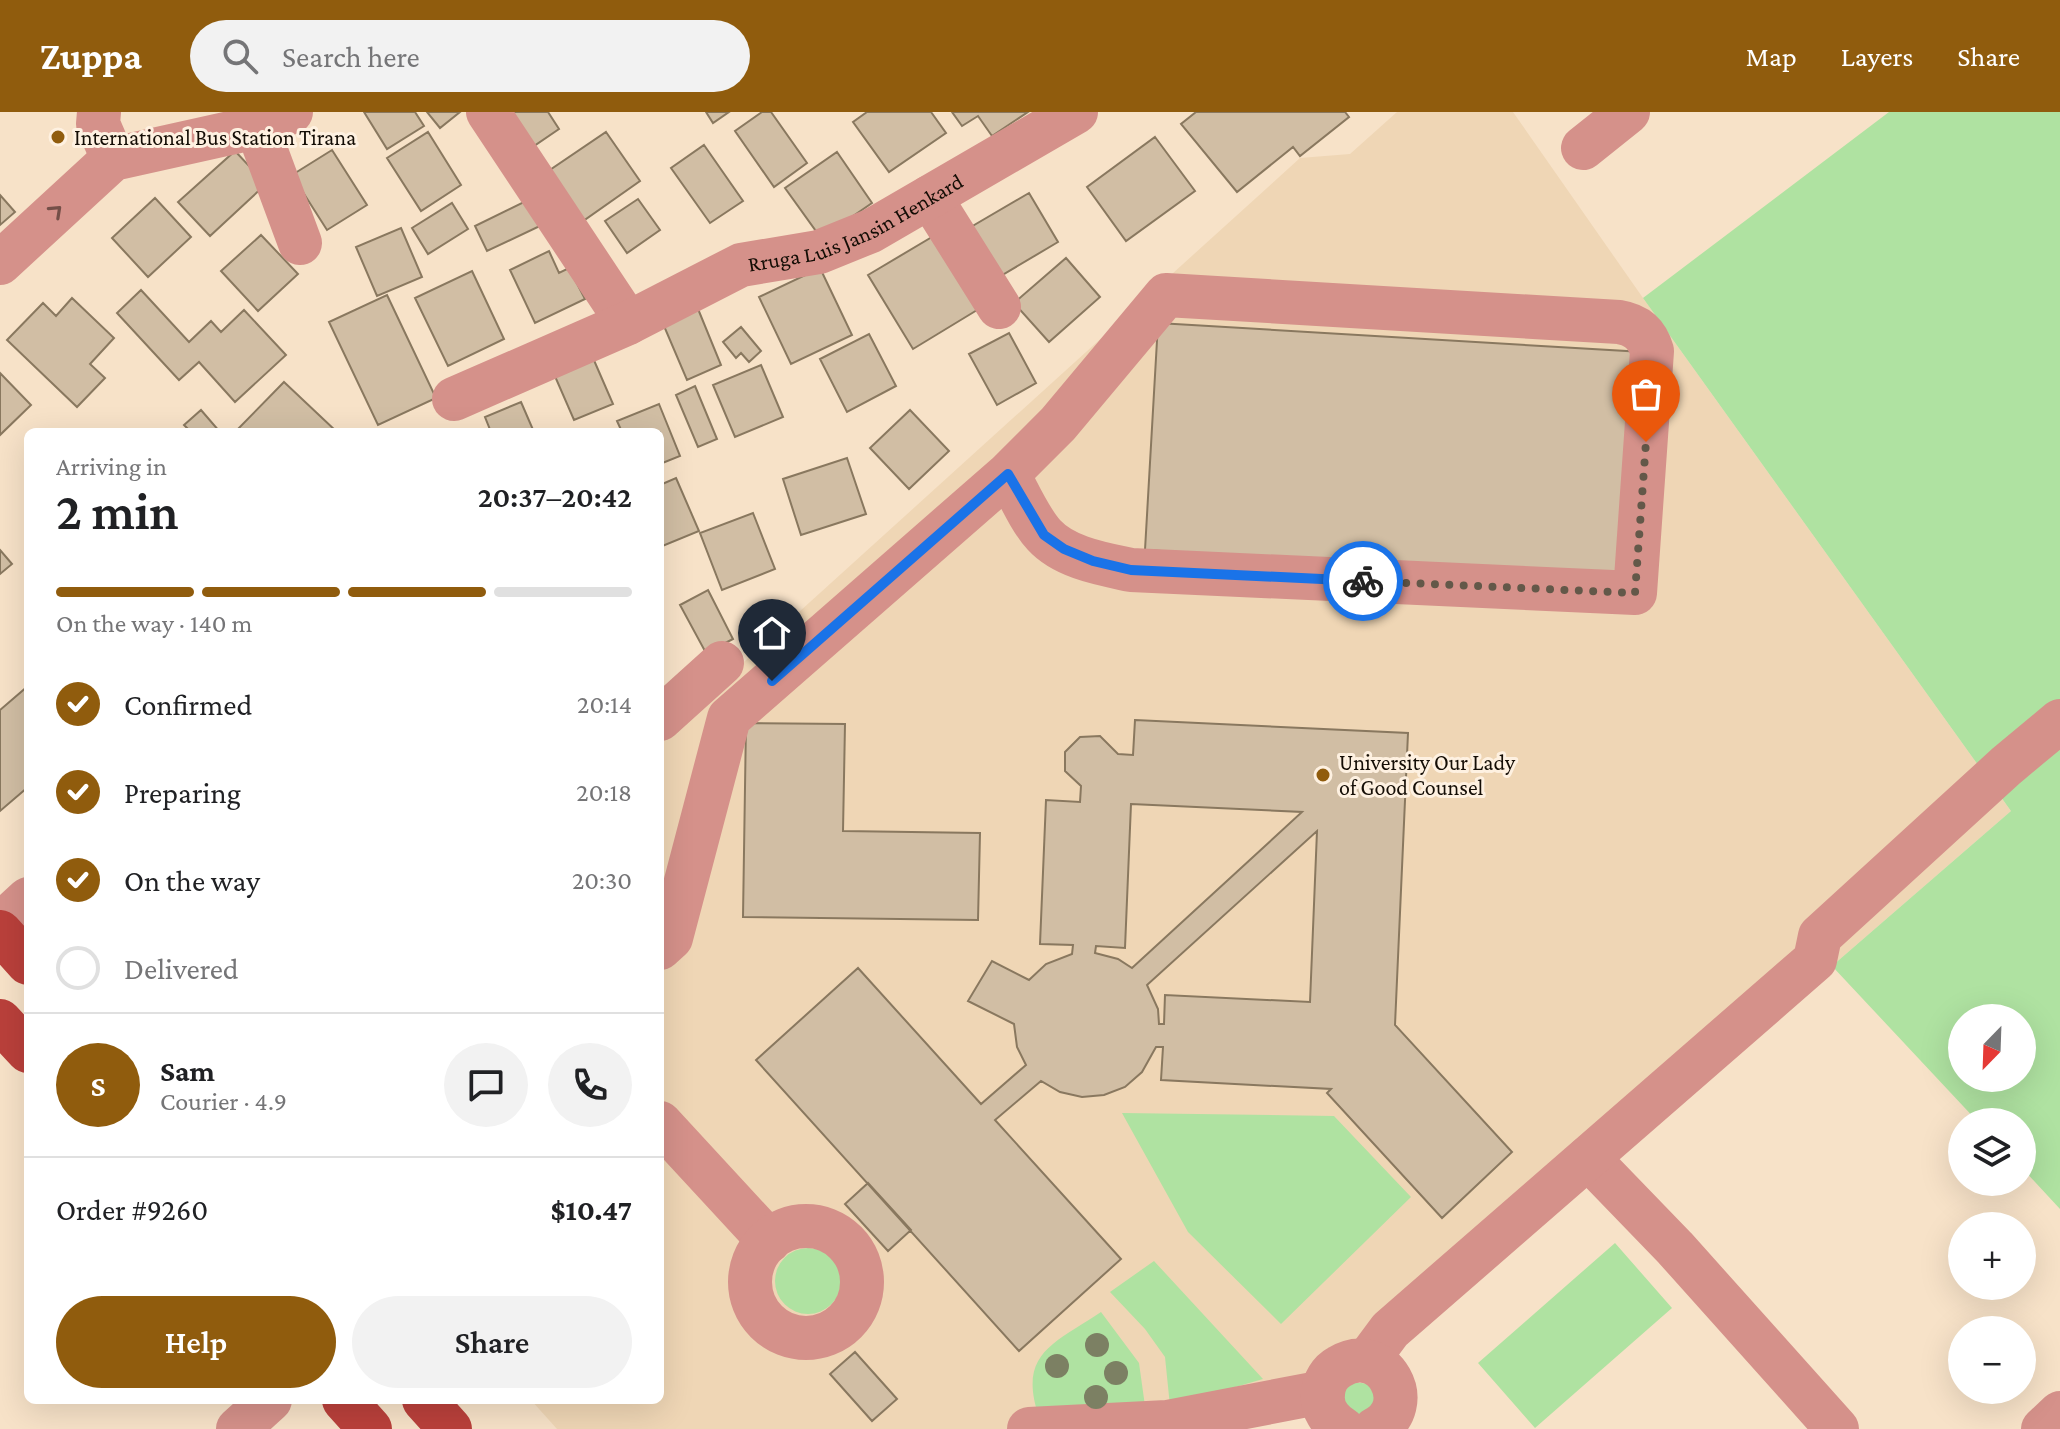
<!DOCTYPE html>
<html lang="en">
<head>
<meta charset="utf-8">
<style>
	:root { --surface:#fff; --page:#f2f2f2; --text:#202124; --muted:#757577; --line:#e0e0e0; --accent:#905c0d }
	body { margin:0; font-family:"Crimson Pro",serif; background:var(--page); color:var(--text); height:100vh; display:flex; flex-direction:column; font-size:30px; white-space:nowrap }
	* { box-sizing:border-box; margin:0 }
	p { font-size:26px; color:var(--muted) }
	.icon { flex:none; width:44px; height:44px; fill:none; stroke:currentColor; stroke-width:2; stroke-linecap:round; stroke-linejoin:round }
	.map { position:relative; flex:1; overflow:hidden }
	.drawer { position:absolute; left:24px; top:316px; width:640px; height:976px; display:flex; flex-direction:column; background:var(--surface); border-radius:12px; box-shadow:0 8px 32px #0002 }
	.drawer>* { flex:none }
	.needle { width:52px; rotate:203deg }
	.buttons { position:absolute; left:1948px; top:892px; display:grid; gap:16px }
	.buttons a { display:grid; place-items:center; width:88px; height:88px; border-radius:50%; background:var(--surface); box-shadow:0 8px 32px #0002; font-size:40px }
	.pin { position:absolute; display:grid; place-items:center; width:68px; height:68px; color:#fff; margin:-82px -34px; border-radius:50% 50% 50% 0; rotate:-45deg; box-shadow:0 0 8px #0007 }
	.pin .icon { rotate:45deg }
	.courier { position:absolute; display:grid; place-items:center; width:80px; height:80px; margin:-40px; border:6px solid #1a73e8; border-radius:50%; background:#fff; color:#222; box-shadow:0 2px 10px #0007 }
	.summary em { font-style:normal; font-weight:600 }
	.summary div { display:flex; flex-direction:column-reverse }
	.summary { display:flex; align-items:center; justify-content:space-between; height:136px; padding:0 32px }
	h1 { font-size:52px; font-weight:600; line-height:60px }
	.bar { display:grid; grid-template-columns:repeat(4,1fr); gap:12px 8px; align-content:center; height:96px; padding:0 32px }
	.bar i { height:10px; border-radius:6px; background:var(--line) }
	.bar .active { background:var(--accent) }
	.bar p { grid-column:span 4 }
	.line { display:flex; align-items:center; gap:20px; padding:0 32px; border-top:2px solid var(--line) }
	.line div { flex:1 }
	.round { display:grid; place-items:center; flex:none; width:84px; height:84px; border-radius:42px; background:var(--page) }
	ol { padding:0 32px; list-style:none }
	li { display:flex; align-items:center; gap:24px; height:88px }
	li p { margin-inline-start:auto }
	li .icon { padding:8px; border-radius:50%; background:var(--accent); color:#fff; stroke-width:4 }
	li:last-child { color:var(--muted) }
	li i { width:44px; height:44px; border:4px solid var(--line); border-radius:50% }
	.button { display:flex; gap:16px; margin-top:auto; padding:16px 32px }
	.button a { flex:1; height:92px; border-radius:48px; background:var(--accent); color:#fff; font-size:32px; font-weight:600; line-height:92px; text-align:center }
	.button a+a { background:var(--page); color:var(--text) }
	header { display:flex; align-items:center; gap:48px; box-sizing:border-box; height:112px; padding:0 40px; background:var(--accent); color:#fff }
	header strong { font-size:38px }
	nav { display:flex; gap:44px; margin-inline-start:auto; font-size:28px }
	.search { width:560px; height:72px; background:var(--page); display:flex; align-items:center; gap:20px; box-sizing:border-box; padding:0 28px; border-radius:44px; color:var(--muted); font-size:30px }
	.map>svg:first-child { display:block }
	.built { fill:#efd6b5 }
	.green { fill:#afe2a1; fill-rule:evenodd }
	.building { fill:#d1bea4; stroke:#89785f; stroke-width:2; fill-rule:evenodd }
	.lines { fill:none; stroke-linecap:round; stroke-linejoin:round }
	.minor { stroke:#d5918a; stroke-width:44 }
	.major { stroke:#ba403b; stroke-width:44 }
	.tree { fill:#7c8063 }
	.oneway { stroke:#744f48 }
	.done { stroke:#635849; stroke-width:8; stroke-dasharray:0 14.4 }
	.route { stroke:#1a73e8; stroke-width:10 }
	.poi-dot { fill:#905c0d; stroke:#fef1e1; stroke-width:3 }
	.labels { text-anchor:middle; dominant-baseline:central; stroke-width:6; stroke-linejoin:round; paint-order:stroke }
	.poi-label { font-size:22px; fill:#140d05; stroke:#fef1e1; text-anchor:start }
	.street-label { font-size:22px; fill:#140d05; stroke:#fef1e1 }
</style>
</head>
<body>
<header>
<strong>Zuppa</strong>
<div class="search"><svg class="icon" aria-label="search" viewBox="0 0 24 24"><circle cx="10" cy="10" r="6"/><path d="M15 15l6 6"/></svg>Search here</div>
<nav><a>Map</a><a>Layers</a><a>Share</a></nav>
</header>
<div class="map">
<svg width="2060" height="1317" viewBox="0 0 2060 1317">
	<rect width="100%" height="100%" fill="#f7e2c8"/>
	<!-- built -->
	<path class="built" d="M1397,0h116l130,186 368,513 -179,155 -532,439 -92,24h-651l-26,-29h129v-662l640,-580 50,-4z"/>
	<!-- green -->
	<path class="green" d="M1889,0h171v1097l-38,-41v-46h-44l-146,-156 179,-155 -368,-513zM1962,906h60v60h-60z
		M1122,1001l212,3 77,81 -130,127 -93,-92z
		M1615,1131l57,65 -137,120 -57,-65z
		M775 1169a33 33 0 1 1 66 0a33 33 0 1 1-66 0Z
		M1154,1149l109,118 -93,27 -5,-49 -20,-28 -35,-37z
		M1101,1200l38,51 6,43 -106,11c-22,-64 16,-74 62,-105z
		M1346,1269l31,4 -6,30 -20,1 -11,-23z"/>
	<!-- building -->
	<path class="building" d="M364,0h51l9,14 -37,23z
		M427,0h33l-20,16z
		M506,0h42l11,17 -28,19z
		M706,0h23l-16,11z
		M762,0h9l36,51 -33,24 -39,-56z
		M867,0h64l15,21 -57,39 -36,-50z
		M952,0h76l-36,24 -14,-20 -16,10z
		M1196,0h149l4,5 -49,39 -7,-9 -56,45 -56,-68z
		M428,20l33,53 -40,26 -34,-53z
		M606,20l34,49 -64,45 -35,-50z
		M1155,25l40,54 -69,50 -39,-54z
		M704,33l39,56 -33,22 -39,-55z
		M332,38l35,55 -40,25 -35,-55z
		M235,39l31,33 -56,52 -32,-34z
		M837,40l35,51 -51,35 -36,-50z
		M1029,81l29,49 -64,38 -30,-49z
		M0,83l15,17 -15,13z
		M155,86l36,39 -43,40 -36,-39z
		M530,87l12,26 -55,26 -12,-25z
		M638,87l22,31 -33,23 -22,-32z
		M452,91l16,26 -40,25 -16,-26z
		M401,116l21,49 -45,19 -21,-49z
		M942,119l45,73 -74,45 -45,-74z
		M261,123l37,39 -40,37 -37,-40z
		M549,139l10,22 10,-5 16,31 -50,24 -25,-53z
		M1066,146l34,39 -51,45 -35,-39z
		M820,156l32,67 -61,29 -32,-67z
		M472,159l32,68 -56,27 -33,-68z
		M141,178l48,52 22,-21 10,11 23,-22 42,45 -51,47 -36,-40 -20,18 -62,-67z
		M387,183l49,103 -58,27 -49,-103z
		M72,186l42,40 -24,26 15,14 -28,29 -70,-67 36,-37 13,13z
		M696,192l25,61 -34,15 -26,-61z
		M1158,211l485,29 -20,227 -478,-29z
		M741,215l20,24 -12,11 -8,-9 -5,5 -13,-16z
		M1009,221l27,50 -39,22 -28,-51z
		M869,222l27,52 -49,26 -27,-53z
		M593,246l20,46 -39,16 -20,-46z
		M761,253l22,52 -48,20 -22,-52z
		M0,261l31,32 -31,30z
		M284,270l53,50h-102z
		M695,274l22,53 -19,8 -22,-52z
		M521,290l13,30h-43l-6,-15z
		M659,292l21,52 -20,8v-32h-38l-5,-11z
		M201,298l19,22h-29l-7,-7z
		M910,298l39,41 -40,38 -39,-41z
		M847,346l19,56 -65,21 -18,-56z
		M676,366l23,53 -39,16v-62z
		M753,401l22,56 -53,21 -22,-57z
		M0,438l12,14 -12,10z
		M708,478l25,49 -27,14 -26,-48z
		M28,574v101l-28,24v-101z
		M1135,608l273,13 -13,292 117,127 -70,66 -115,-125 4,-4 -170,-9 2,-33h-7l-14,25 -17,15 -21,8 -22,2 -22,-5 -19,-11 -46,39 126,139 -102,92 -263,-291 102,-92 123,136 45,-39 -9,-18 -3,-23 -46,-23 24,-40 37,19 17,-16 26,-10 1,-9 -33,-1 6,-144 34,2 1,-16 -16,-15v-19l15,-15 20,-1 18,18 15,1zM1131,692l171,8 -170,156 -14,-9 -23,-6 1,-7 29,2zM1317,719l-7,171 -145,-7 -1,29h-5l-1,-15 -11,-24z
		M746,611l99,1 -2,107 137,2 -2,87 -235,-3z
		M868,1071l43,47 -23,21 -43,-47z
		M855,1240l42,47 -25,22 -42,-47z"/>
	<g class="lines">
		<!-- minor -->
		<g class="minor">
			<path d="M99,0l-1,12 15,35"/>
			<path d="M488,0l140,211"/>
			<path d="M257,15l43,116"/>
			<path d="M1583,36l45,-36"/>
			<path d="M930,85l69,110"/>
			<path d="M0,151l113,-104 144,-32 34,-15"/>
			<path id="s1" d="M454,287l174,-76 113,-58 78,-13 52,-21 205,-119"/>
			<path d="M660,607l62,-56"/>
			<path d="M0,813l28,-26"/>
			<path d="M660,836l11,-10 58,-220 279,-244 50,-50 108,-129 453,27c18,3 28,12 33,29l-17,242 -504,-23c-28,-6 -66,-12 -87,-35 -14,-15 -26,-43 -36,-61"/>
			<path d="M660,1011l109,118"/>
			<path d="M1588,1046l87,90 162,181"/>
			<circle cx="806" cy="1170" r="56"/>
			<path d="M1367,1249l23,-31 425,-370 5,-24 186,-170 54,-45"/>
			<path d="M238,1317l32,-29"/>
			<path d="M1029,1317l138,-7 156,-30"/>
			<path d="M1343,1317c-13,-8 -22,-21 -20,-36 1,-11 7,-21 16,-26 44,-27 81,39 36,62"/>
			<path d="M2043,1317l17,-16"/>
		</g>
		<!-- major -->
		<path class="major" d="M0,820l28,31
			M0,909l28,30
			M344,1288l26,29
			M424,1288l26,29"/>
	</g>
	<!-- trees -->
	<g class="tree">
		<circle cx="1097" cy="1233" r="12"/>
		<circle cx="1057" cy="1254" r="12"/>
		<circle cx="1116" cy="1261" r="12"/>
		<circle cx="1096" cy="1285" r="12"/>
	</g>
	<!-- one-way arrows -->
	<defs><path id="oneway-chevron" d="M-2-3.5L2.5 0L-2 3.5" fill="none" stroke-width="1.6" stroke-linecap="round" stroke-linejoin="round" transform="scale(2)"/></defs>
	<use class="oneway" href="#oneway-chevron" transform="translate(56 99) rotate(-43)"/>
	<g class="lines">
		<!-- done -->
		<path class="done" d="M1363,469l272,12 11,-151"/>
		<!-- route -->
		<path class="route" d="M772,569l236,-207 36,61 20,14 29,12 38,9 232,11"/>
	</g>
	<!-- markers -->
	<g class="poi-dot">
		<circle cx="58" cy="25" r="8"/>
		<circle cx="1323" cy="663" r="8"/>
	</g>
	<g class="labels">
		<!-- poi labels -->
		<g class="poi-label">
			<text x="74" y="25">International Bus Station Tirana</text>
			<text x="1339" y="650">University Our Lady<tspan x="1339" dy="25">of Good Counsel</tspan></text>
		</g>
		<!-- street labels -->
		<g class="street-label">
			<text stroke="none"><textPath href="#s1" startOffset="440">Rruga Luis Jansin Henkard</textPath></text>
		</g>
	</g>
</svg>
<div class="buttons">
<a><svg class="needle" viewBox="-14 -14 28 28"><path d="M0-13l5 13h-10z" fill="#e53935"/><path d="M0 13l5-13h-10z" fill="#757577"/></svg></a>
<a><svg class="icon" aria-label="layers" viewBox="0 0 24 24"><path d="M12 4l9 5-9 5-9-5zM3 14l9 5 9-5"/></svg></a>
<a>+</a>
<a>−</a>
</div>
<div class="pin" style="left:1646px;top:330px;background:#ea580c"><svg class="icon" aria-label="bag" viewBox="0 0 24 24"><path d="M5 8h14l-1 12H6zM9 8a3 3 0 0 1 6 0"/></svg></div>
<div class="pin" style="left:772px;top:569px;background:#1f2937"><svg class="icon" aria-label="home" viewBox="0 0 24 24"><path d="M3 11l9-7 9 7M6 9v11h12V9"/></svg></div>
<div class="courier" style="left:1363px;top:469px"><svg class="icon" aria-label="bike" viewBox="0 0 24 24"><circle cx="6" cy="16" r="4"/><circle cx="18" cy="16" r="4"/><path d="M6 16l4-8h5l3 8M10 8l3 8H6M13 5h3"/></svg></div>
<section class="drawer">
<div class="summary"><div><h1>2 min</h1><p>Arriving in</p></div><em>20:37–20:42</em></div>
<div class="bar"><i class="active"></i><i class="active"></i><i class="active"></i><i></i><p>On the way · 140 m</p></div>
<ol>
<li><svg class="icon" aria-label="check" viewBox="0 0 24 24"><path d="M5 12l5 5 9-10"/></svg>Confirmed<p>20:14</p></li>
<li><svg class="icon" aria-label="check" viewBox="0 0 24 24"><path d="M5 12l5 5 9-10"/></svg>Preparing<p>20:18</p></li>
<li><svg class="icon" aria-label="check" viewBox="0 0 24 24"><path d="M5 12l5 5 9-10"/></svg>On the way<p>20:30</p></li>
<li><i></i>Delivered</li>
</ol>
<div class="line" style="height:144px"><b class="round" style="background:var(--accent);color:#fff">S</b><div><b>Sam</b><p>Courier · 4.9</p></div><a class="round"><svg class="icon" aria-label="chat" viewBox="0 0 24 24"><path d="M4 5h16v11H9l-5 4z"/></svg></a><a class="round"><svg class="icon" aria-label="phone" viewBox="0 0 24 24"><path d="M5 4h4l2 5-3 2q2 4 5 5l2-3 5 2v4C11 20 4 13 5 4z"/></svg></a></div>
<div class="line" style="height:104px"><div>Order #9260</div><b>$10.47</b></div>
<div class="button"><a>Help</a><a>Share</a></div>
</section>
</div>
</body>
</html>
